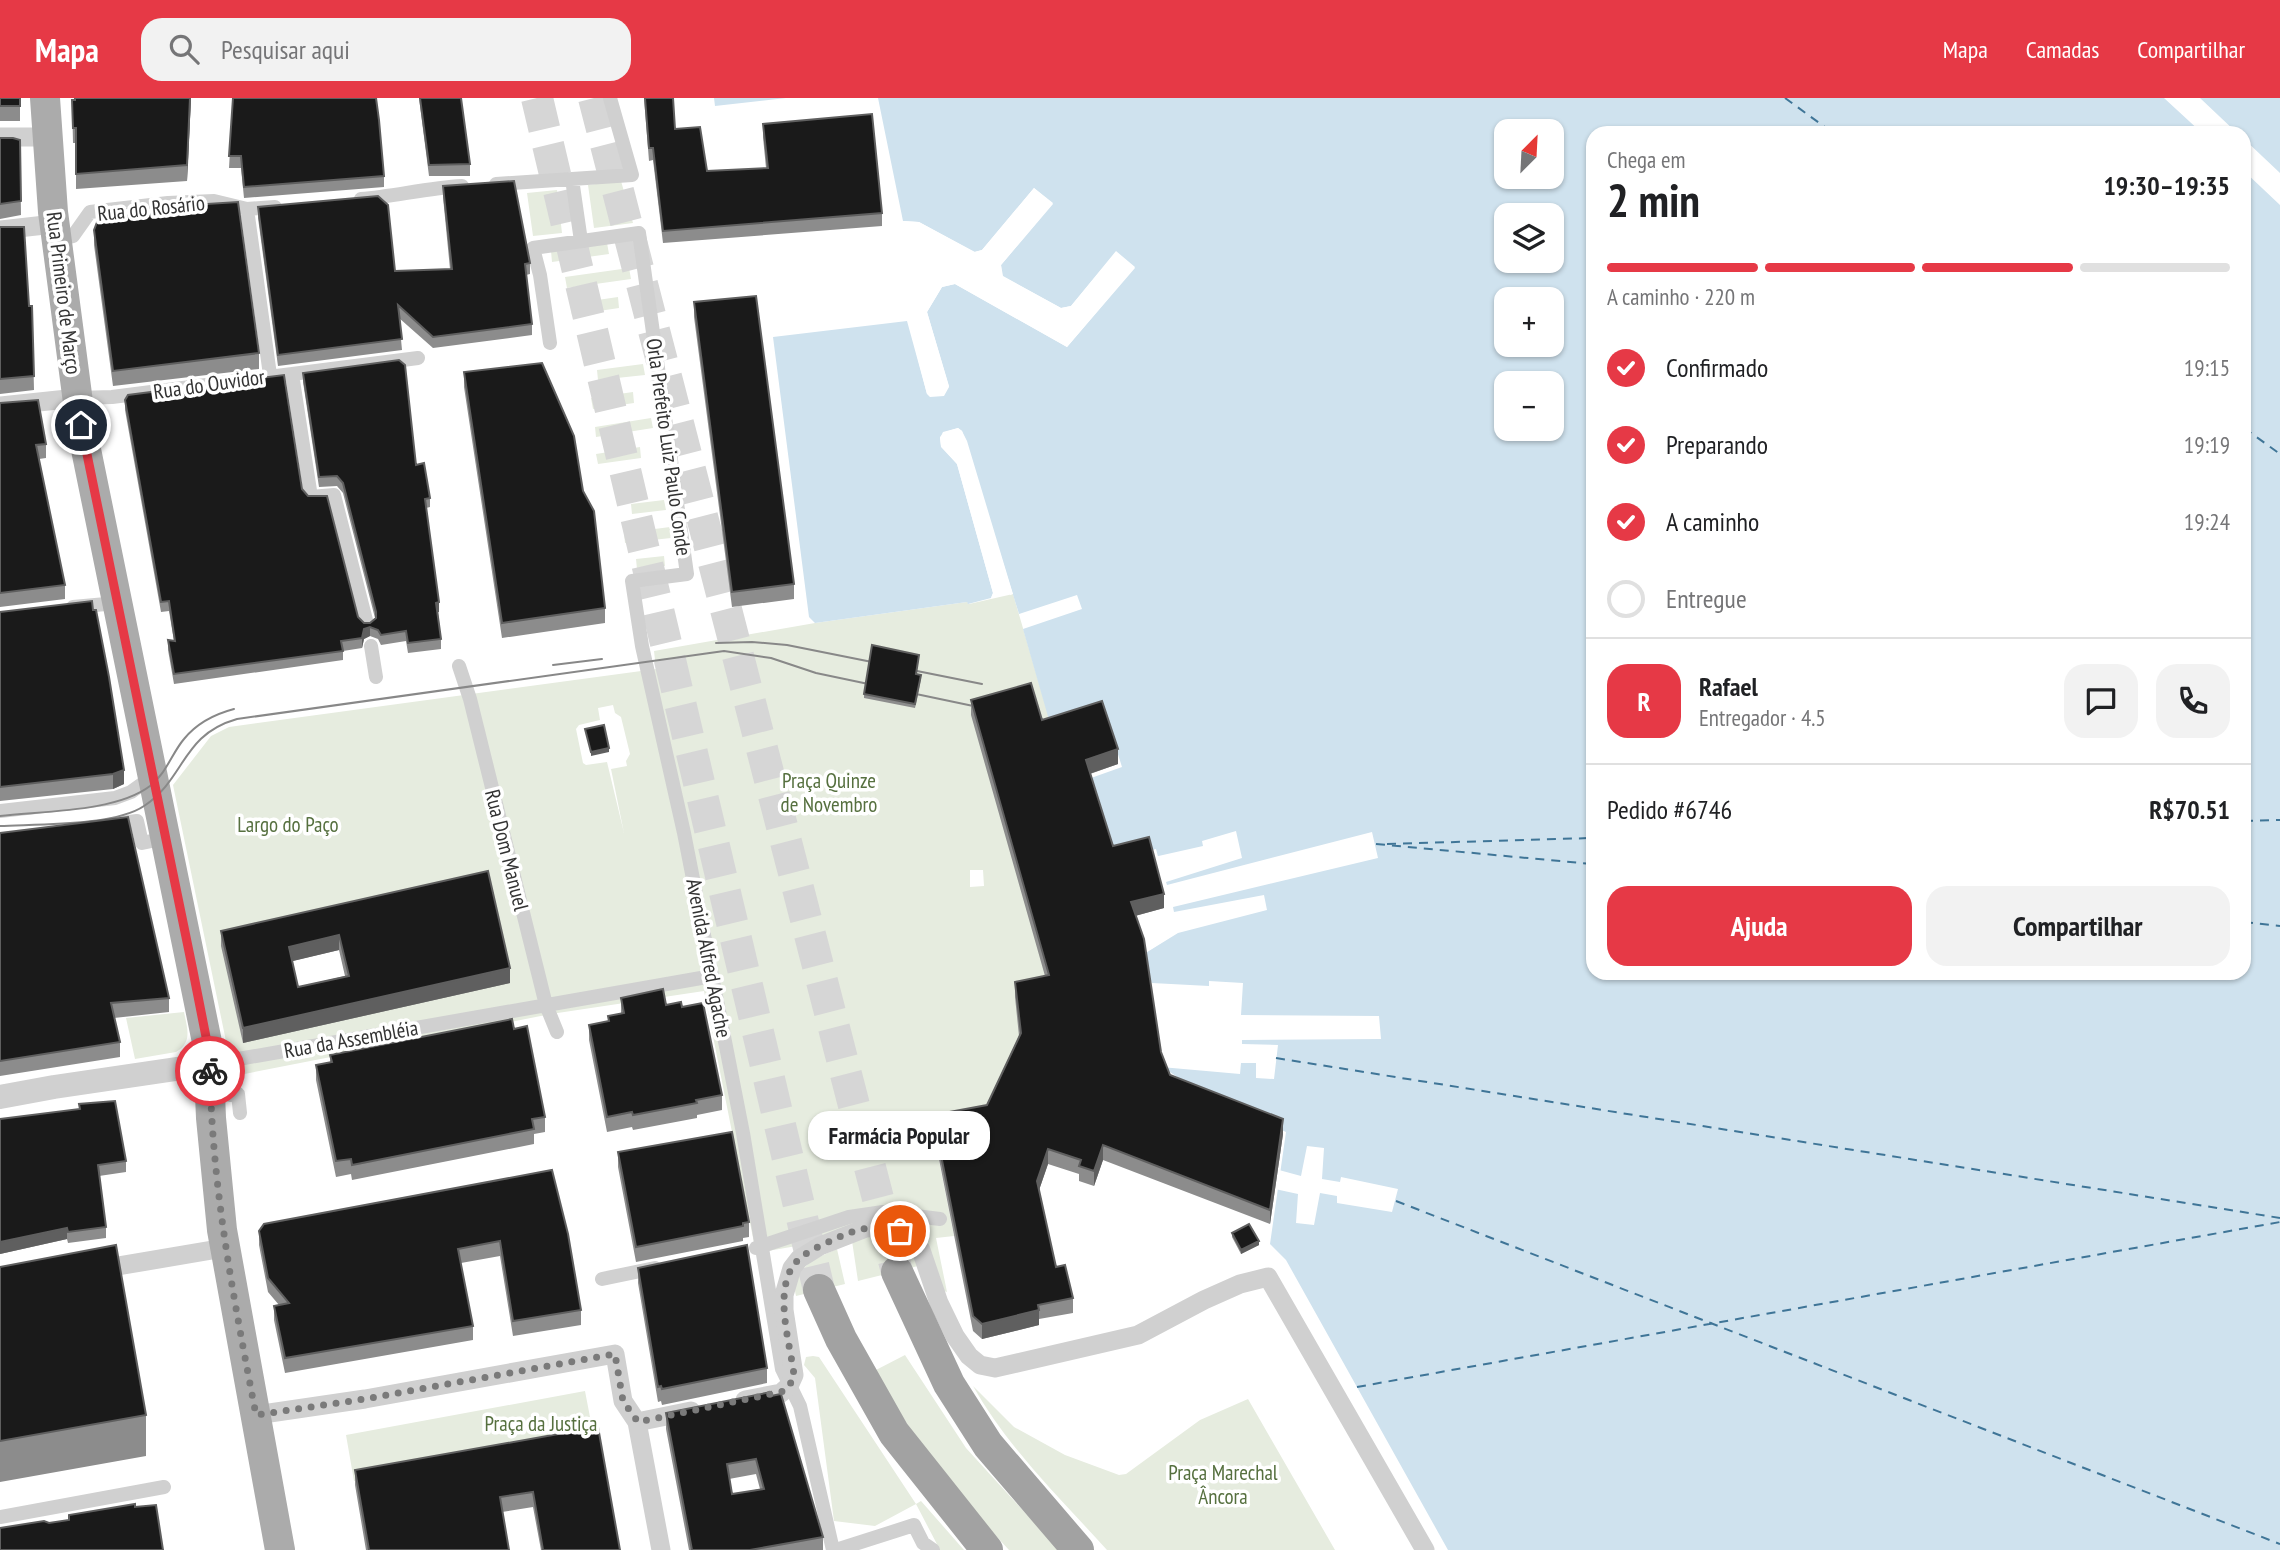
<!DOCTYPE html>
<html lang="pt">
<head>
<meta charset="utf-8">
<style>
	:root { --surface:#fff; --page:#f2f2f2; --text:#202124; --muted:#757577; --line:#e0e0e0; --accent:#e63946 }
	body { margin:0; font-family:"PT Sans Narrow",sans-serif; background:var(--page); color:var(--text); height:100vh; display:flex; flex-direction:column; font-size:26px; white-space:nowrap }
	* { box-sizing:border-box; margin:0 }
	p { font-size:23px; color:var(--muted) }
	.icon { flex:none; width:38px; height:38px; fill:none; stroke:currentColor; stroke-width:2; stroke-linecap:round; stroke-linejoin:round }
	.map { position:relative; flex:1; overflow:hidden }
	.details { position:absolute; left:1586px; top:28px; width:665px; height:854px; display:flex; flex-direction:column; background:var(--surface); border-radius:21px; box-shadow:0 2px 5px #0004 }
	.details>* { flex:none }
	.needle { width:46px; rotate:24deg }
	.tools { position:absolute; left:1494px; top:21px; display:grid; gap:14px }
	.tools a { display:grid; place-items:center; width:70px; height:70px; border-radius:14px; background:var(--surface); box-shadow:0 2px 5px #0004; font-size:35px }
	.pin { position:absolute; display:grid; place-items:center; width:60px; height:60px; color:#fff; margin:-30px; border:4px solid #fff; border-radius:50%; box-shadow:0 2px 7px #0007 }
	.courier { position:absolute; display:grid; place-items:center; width:70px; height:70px; margin:-35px; border:5px solid #e63946; border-radius:50%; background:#fff; color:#222; box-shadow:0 2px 9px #0007 }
	.bubble { position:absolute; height:49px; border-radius:21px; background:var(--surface); box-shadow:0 2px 5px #0004; font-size:23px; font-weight:600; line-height:49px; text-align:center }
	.head em { font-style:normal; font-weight:600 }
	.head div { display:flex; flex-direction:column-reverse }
	.head { display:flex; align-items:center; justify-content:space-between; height:119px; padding:0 21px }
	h1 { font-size:46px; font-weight:600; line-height:52px }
	.bar { display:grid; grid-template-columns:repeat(4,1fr); gap:10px 7px; align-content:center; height:84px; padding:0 21px }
	.bar i { height:9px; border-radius:5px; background:var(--line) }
	.bar .selected { background:var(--accent) }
	.bar p { grid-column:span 4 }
	.line { display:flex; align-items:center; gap:18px; padding:0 21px; border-top:2px solid var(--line) }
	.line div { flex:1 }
	.round { display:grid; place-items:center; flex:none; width:74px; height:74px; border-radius:21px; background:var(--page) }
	ol { padding:0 21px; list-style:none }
	li { display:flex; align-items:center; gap:21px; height:77px }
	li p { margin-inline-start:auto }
	li .icon { padding:7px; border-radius:50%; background:var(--accent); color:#fff; stroke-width:4 }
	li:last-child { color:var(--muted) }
	li i { width:38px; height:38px; border:4px solid var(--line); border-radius:50% }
	.action { display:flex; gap:14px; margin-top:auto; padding:14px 21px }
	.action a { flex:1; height:80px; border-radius:21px; background:var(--accent); color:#fff; font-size:28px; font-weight:600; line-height:80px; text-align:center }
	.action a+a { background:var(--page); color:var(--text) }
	header { display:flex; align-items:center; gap:42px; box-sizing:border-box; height:98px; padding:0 35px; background:var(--accent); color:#fff }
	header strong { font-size:33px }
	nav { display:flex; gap:38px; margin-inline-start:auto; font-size:24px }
	.search { width:490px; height:63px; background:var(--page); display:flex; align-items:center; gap:18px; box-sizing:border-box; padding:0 24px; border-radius:21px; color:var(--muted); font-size:26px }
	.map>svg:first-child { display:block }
	.green { fill:#e6ecdf; fill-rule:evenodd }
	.water { fill:#cfe2ee; fill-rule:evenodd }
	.pier { fill:#fff }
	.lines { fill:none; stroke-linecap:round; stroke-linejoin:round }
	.ferry { stroke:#3f7597; stroke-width:2; stroke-dasharray:9 7; stroke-linecap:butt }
	.trunk-tunnel { stroke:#d6d6d6; stroke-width:32; stroke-dasharray:32 16; stroke-linecap:butt }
	.pedestrian { stroke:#d0d0d0; stroke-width:14 }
	.minor { stroke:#d0d0d0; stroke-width:19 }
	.tertiary { stroke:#d0d0d0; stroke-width:24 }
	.primary { stroke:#ababab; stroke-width:30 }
	.trunk { stroke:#a2a2a2; stroke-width:32 }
	.tram { stroke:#888; stroke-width:2 }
	.wall { fill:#8c8c8c; fill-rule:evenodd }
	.shaded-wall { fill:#5f5f5f }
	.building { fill:#1a1a1a; stroke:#5f5f5f; stroke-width:2; fill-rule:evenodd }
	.done { stroke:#7a7a7a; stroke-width:7; stroke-dasharray:0 12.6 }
	.route { stroke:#e63946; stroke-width:9 }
	.labels { text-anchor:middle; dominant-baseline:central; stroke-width:7; stroke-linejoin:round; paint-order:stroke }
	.street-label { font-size:21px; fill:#333; stroke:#fff }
	.park-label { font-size:21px; fill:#56703f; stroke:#fff }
</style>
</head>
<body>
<header>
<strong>Mapa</strong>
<div class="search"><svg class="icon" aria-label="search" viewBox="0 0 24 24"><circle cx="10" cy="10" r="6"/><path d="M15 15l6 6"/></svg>Pesquisar aqui</div>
<nav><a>Mapa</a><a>Camadas</a><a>Compartilhar</a></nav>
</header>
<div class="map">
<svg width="2280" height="1452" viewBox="0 0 2280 1452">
	<rect width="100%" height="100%" fill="#fff"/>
	<!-- green -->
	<path class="green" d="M621,83l12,42 -39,5 -6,-43z
		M557,92l5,43 -29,3 -6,-43z
		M607,145l2,11 -57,8 -1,-11z
		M629,170l2,11 -64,9 -2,-11z
		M618,199l1,11 -47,7 -2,-11z
		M643,266l2,11 -47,5 -1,-10z
		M633,294l1,11 -41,6 -2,-11z
		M651,320l2,10 -57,9 -1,-10z
		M640,349l1,11 -43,6 -2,-10z
		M664,402l2,10 -34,4 -1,-10z
		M670,429l1,11 -46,5 -1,-10z
		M664,458l1,10 -28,3 -1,-10z
		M1013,496l40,137 -4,259 -62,130 -54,10 21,106 -18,2 11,54 -3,-1c-10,-32 -12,-42 -38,-64l-150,26 -52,-262 -153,23 -322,63 -2,-31 -54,-261 38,-49 18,-9 427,-58 -2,-18 161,-28 152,-21 2,2zM613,607l2,8 6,4 9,37 -4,7 1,5 -16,3 13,64 -17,-71 -21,3 -3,-2 -7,-34 3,-4 21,-5 -2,-12zM970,772h13l1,16 -14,1zM488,788l-245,157 45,-112z
		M184,914c3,16 9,30 -8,40l-41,7 -9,-41z
		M865,1138c27,0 44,2 53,30l-60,15 -6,-40z
		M837,1151l8,35 -49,12c-7,-27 20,-38 41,-47z
		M905,1257l61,93 93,102h-50l-57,-62 -54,-77 -24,-40z
		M813,1258l6,1 97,147 5,-3 43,49h-24l-24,-46 -41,22 -41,-5 -19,-143 -11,-13 2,-8z
		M973,1288l41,41 51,28 54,20 7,-1 74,-54 48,-21 87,151h-228c-47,-52 -99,-102 -134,-164z
		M585,1293l9,47 -240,43 -8,-46z"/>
	<!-- water -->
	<path class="water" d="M714,0h72l-71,8z
		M878,0h1286l38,35h-610v840h652v-802l36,34v1345h-832l-162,-290 -16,-16 16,-112 -82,-37 -40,-27 -19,-115 33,-21 -22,-83 -42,10 -23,-81 31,-11 -17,-54 -54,14 -28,-98 59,-20 -5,-14 -58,19 -57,-183 -4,-3 -15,4 -3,6 1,8 16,18 36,129 -2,5 -23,6 -1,-2 -152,21 -6,-6 -36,-280 134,-16 20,73 16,2 6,-10 -22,-74 15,-25 13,-3 112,63 68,-79 -19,-16 -45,54 -10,2 -59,-32 -1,-11 52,-61 -19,-16 -52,62 -7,2 -56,-30 -16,-1zM1507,33h45v46h-45zM1507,117h45v46h-45zM1507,201h45v46h-45zM1507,285h45v46h-45z
		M2200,0h80v75l-36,-34v-6h-7z"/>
	<!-- pier -->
	<path class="pier" d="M1034,90l19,15 -52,62 2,11 58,32 10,-2 45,-55 19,16 -68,80 -112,-63 -13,3 -15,25 22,75 -5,9 -14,1 -3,-3 -20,-77 3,3 20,73 12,-1 3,-5 -21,-75 16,-28 17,-3 109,61 64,-74 -13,-12 -44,52 -13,4 -61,-35 -1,-13 50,-60 -14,-11 -50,60 -9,3 -57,-31 -15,-1v-3l16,1 55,30 8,-2z
		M958,330l4,3 5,10 46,153 -3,1 -47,-153 -4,-9 -5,-1 -9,3v10l15,18 36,129 -1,5 -4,1 2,-5 -36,-129 -16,-17 -1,-10 5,-5z
		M1236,733l6,27 -76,24 1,3 205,-53 6,26 -205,49 1,5 90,-17 3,15 -89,23 -34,21 -1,-4 31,-19 -20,-74 49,-11 -1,-5z
		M1147,874l5,11 57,3v-5l34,2 -2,32 138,1 2,23 -139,1v4l36,1 -4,34 -18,-1v-15h-15l-1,11 -79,-7z
		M1307,1048l17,2 -2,31 18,3 1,-5 57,12 -6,23 -55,-9v-7l-17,-3 -6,32 -18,-2 2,-29 -23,-5 4,-19 22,6z"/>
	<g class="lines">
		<!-- ferry -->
		<path class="ferry" d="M1785,0l48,35
			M2244,330l36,26
			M2244,723l36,-1
			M1376,746l216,20
			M1387,746l205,-6
			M2244,824l36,4
			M1276,960l1004,160
			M1396,1103l884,343
			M1357,1289l923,-165"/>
		<!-- trunk-tunnel -->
		<path class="trunk-tunnel" d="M537,0l282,1192
			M594,0l303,1174"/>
		<!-- pedestrian -->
		<path class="pedestrian" d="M572,81l9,62
			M496,86l136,-9 -22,-77
			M361,101c34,-3 67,-11 101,-13
			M247,111l23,166
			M56,141l17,-3 17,-24 78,-9 46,-2 33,8 28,-2
			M550,245l-10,-68 -7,-27 106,-15 48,341 -55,7 10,65 42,187 59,300 39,236 18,37 33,144
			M292,276l19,123 23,-2 33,129
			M77,300l35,-1 306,-39
			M73,509l44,-4
			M371,548l5,31
			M459,568l11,33 76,306 11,27
			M0,713l115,-13 16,-6 21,-15
			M113,726l24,-3 5,22 24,-5
			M210,966l491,-86
			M230,997l8,-1 2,19
			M756,1150l93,-31 34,-5 57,7
			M602,1181l53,-11
			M0,1419l164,-30
			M836,1452l78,-25 9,18 10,7"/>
		<!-- minor -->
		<path class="minor" d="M0,39h47
			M0,132l54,-6
			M0,308l77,-8
			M94,1172l130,-22
			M745,1302l36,-7 8,-7 5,-11 -10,-65v-15l8,-27 7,-9 21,-13 46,-18 20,-1 24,10 11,13 18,53 16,33 14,20 11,9 15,3 143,-33 66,-35 36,-16 28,-7 157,273
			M256,1317l109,-16 250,-45 8,47 14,21 24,128
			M637,1324l54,-11"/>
		<!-- tertiary -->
		<path class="tertiary" d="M0,999l54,-10 156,-23"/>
		<!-- primary -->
		<path class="primary" d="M45,0l8,114 28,213 127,622 3,71 11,112 58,320"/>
		<!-- trunk -->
		<path class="trunk" d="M897,1174l52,112 39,61 90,105
			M819,1192l22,49 53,94 93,117"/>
		<!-- tram -->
		<path class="tram" d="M716,545l36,-1 35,3 195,39
			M553,567l49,-6
			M0,718c43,-5 116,-4 150,-30 16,-12 22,-33 34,-47 13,-16 31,-25 50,-30
			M0,728c37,-2 115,0 144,-20 42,-28 37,-71 93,-87l487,-68 47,7 45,15 162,34"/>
	</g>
	<!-- wall -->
	<path class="wall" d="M0,0l20,8v15h-20z
		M74,0h117l-4,83 -111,8v-46h-3l-1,-43h2z
		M233,0l151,78v11l-140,11 -3,-30h-12z
		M419,0h42l9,66v12h-41z
		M644,0h29l2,31 32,42 59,-3 -3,-31v-13l119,89v13l-219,17 -10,-83 -4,1z
		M0,40l20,2 1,75 -21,4z
		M443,88l87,77v11l-4,1 6,49v11l-99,13 -34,-30 3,32 -124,16 -20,-148v-11l137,64 55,-2 -7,-72z
		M0,129l29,79h3l2,84 -34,4z
		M94,132l165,123v16l-146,17 -19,-141z
		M694,204l100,282v15l-62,8 -38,-290z
		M464,274l119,119 22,117v15l-103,15 -38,-251z
		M303,275l113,92 14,33v9l-4,1 13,104h-1l3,27v10l-33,4 -2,-12 -25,4 -3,-6 -8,-3 -6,3 -2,9 -19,3v9l-169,24 -6,-34v-10l6,1 -5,-30 -8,1 -36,-202v-10l177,89 56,128 6,6h6l5,-5 -32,-125 -6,-7 -18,1 -16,-105z
		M0,305l46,41v14l-7,1 26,126v14l-65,8z
		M0,514l124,172 -11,5 -113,12z
		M919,561l-3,15 5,5 -6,29 -51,-10v-4z
		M971,602l71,20 76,44 -28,10 23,72 51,62 -29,8 26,136 9,23 113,59 -13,90 -167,-64 -9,26 -15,-5v-7l-31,-10 -9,26 17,77 17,31v15l-34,6v6l-57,14 -9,-8 -40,-202v-14l54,-10 32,-69 -4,-39v-15l30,-6 -74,-261z
		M0,735l169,165v14l-55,6 6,24v15l-120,19z
		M488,773l22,112 -267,60 -22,-97v-15zM339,852l6,26 -47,11 -6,-26z
		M621,900l61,9 40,88v15l-25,5v3l-64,12 -1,-3 -25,5 -18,-92v-15l19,-4v-5l13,-2z
		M514,931l31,88v15l-11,2v10l-182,36 -1,-6 -15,3 -20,-97v-15l14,-3v-7z
		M79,1006l47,57v11l-27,4 7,51v11l-38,5 -1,-4 -67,15 79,-145z
		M618,1054l131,70v15l-6,1v3l-107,21 -18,-95z
		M552,1072l29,140v15l-68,11 -13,-80 -39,7 12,63v14l-188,33 -11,-53v-14l5,-1 -11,-13 -9,-47v-14z
		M1232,1135l27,12 -18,9 -9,-17z
		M0,1169l146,148v41l-146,26z
		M638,1170l129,100v15l-105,22 -1,-4 -3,1 -20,-119z
		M771,1298l52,141v13h-134l-23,-121v-16zM756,1376l4,15 -28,5 -3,-15z
		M598,1329l22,123h-79l-8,-43 -31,5 7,38h-143l-11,-65v-15z"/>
	<!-- shaded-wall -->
	<path class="shaded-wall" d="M190,0h1l-4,83v-16z
		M439,504v10l-3,1v-10z
		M370,529v9l-6,3 -2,9v-10l2,-9z
		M609,650v4l-18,4v-4z
		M1118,651v15l-32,11v-15z
		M124,672v14l-11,5v-15z
		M1164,796v14l-33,9v-15z
		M339,837v15l-50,12v-15z
		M510,870v15l-267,60v-15z
		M1283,1021v15l-13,90v-14z
		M1103,1047v15l-9,26v-15z
		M1048,1051v15l-11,32v-15z
		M67,1130v11l-67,15v-12z
		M1259,1143v4l-18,9v-4z
		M1039,1212v15l-57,14v-15z"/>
	<!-- building -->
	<path class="building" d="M0,0h20v8h-20z
		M75,0h115l-3,67 -111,9v-46h-3l-1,-28h3z
		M233,0h143l3,22 5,56 -140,11 -3,-31h-12z
		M420,0h41l9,66 -41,1z
		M645,0h28l2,31 25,-2 7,44 61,-3 -5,-44 109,-10 10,99 -219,18 -10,-83h-4z
		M0,40h13l7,2 1,61 -21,3z
		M514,83l16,82 -5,1 7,60 -99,13 -35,-32 4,34 -124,16 -20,-148 120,-11 10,9 7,66 57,-2 -9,-83z
		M238,104l21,151 -146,18 -19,-141 5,-13 12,-7z
		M0,129h24l5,79h3l2,70 -34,3z
		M756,198l38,288 -62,8 -38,-290z
		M399,262l6,5 11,100 8,-2 6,35 -5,1 14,103 -3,1 5,36 -33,4 -2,-12 -25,4 -3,-5 -8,-3 -6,2 -2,9 -21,3 2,10 -169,23 -6,-34 7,1 -6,-40 -8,1 -36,-202 3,-5 156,-20 18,114 6,7h19l31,121 6,6h6l6,-5v-6l-33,-129 -6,-7 -18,1 -16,-104z
		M542,265l32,73 9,55 11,20 11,97 -103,15 -38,-251z
		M38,302l8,44 -10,1 29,140 -65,8v-190z
		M92,503l1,9h3l13,67 15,93 -11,4 -113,13v-175z
		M872,547l47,10 -3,19 5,1 -6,29 -51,-10z
		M1031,585l11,37 60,-19 16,48 -32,11 27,86 36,-9 15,57 -33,8 13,37 17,113 9,23 113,44 -13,91 -167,-65 -9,26 -15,-5 2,-6 -33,-11 -11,32 19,86 9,-2 8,33 -35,7 1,5 -57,14 -9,-8 -40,-201 54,-10 34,-72 -6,-51 34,-7 -78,-275z
		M604,627l5,23 -18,4 -6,-23z
		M128,719l41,181 -58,5 9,39 -120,19v-228z
		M488,773l22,97 -267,60 -22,-97zM339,837l10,41 -51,11 -9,-40z
		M663,891l3,16 15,-3 1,5 21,-4 19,92 -26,5 1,3 -64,12 -1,-3 -25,5 -18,-92 20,-4 -1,-5 16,-3 -3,-15z
		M512,921l2,10 13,-3 18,91 -13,2 2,10 -182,36 -1,-6 -15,2 -20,-96 16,-3 -2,-7z
		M115,1003l11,60 -28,4 8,62 -38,5 -1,-4 -67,14v-123l80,-10 -1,-5z
		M732,1034l17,90 -6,1v3l-107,21 -18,-95z
		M552,1072l16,64 13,76 -68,11 -13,-80 -42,8 15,77 -188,32 -11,-52 15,-3 -21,-25 -9,-47 5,-7z
		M1249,1126l10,17 -18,9 -9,-17z
		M116,1147l30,170 -146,26v-174z
		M747,1147l20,123 -105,21 -1,-3 -3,1 -20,-119z
		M771,1294v4l10,-2 42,143 -73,13h-58l-26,-137zM756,1361l8,30 -32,5 -5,-30z
		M598,1329l22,123h-77l-10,-58 -33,5 9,53h-140l-14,-80z
		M135,1406v3l21,-2 7,45h-163v-22l44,-7 5,2 20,-3v-5z"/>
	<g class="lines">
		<!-- done -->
		<path class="done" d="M210,973c2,118 24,229 46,344l109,-16 250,-45 8,47 15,21 143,-30 8,-5 5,-12c-4,-33 -23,-90 5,-116 10,-9 25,-15 38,-21 21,-10 41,-14 63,-7"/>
		<!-- route -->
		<path class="route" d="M81,327l112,546 15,76 2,24"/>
	</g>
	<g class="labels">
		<!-- street labels -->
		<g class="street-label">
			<text transform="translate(151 110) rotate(-6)">Rua do Rosário</text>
			<text transform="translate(64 195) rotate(83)">Rua Primeiro de Março</text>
			<text transform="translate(209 286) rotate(-8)">Rua do Ouvidor</text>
			<text transform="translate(669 349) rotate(82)">Orla Prefeito Luiz Paulo Conde</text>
			<text transform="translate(507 752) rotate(76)">Rua Dom Manuel</text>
			<text transform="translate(709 860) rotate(79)">Avenida Alfred Agache</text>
			<text transform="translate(351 941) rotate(-10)">Rua da Assembléia</text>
		</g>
		<!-- park labels -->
		<g class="park-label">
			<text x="829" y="682">Praça Quinze<tspan x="829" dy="24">de Novembro</tspan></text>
			<text x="288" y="726">Largo do Paço</text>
			<text x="541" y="1325">Praça da Justiça</text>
			<text x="1223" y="1374">Praça Marechal<tspan x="1223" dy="24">Âncora</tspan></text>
		</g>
	</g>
</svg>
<div class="tools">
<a><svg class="needle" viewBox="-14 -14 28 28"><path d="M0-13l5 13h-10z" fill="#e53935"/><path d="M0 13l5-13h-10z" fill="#757577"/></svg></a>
<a><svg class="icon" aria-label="layers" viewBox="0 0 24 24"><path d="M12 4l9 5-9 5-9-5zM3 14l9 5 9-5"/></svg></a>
<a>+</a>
<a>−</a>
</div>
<div class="pin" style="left:900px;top:1133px;background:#ea580c"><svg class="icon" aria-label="bag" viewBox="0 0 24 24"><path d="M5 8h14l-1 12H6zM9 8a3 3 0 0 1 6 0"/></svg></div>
<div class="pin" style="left:81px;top:327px;background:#1f2937"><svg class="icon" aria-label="home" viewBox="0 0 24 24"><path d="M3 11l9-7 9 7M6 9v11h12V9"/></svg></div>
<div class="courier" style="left:210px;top:973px"><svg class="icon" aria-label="bike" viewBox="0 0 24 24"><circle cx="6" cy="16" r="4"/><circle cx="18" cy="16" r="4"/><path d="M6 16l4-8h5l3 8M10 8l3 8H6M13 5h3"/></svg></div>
<div class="bubble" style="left:808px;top:1013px;width:182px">Farmácia Popular</div>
<section class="details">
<div class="head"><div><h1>2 min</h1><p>Chega em</p></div><em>19:30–19:35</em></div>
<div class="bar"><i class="selected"></i><i class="selected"></i><i class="selected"></i><i></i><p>A caminho · 220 m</p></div>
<ol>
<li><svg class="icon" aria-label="check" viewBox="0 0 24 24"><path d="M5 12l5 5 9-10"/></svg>Confirmado<p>19:15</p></li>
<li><svg class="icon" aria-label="check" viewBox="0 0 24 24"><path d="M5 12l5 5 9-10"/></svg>Preparando<p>19:19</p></li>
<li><svg class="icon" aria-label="check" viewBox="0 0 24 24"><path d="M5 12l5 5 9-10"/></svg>A caminho<p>19:24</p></li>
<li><i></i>Entregue</li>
</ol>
<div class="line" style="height:126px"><b class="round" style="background:var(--accent);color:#fff">R</b><div><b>Rafael</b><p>Entregador · 4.5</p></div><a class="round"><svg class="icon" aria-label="chat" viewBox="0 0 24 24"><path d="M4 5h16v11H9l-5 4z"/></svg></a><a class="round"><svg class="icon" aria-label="phone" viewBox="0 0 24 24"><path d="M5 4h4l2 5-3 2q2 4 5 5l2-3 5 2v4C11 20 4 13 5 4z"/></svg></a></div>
<div class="line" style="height:91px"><div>Pedido #6746</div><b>R$70.51</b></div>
<div class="action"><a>Ajuda</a><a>Compartilhar</a></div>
</section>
</div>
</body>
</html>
